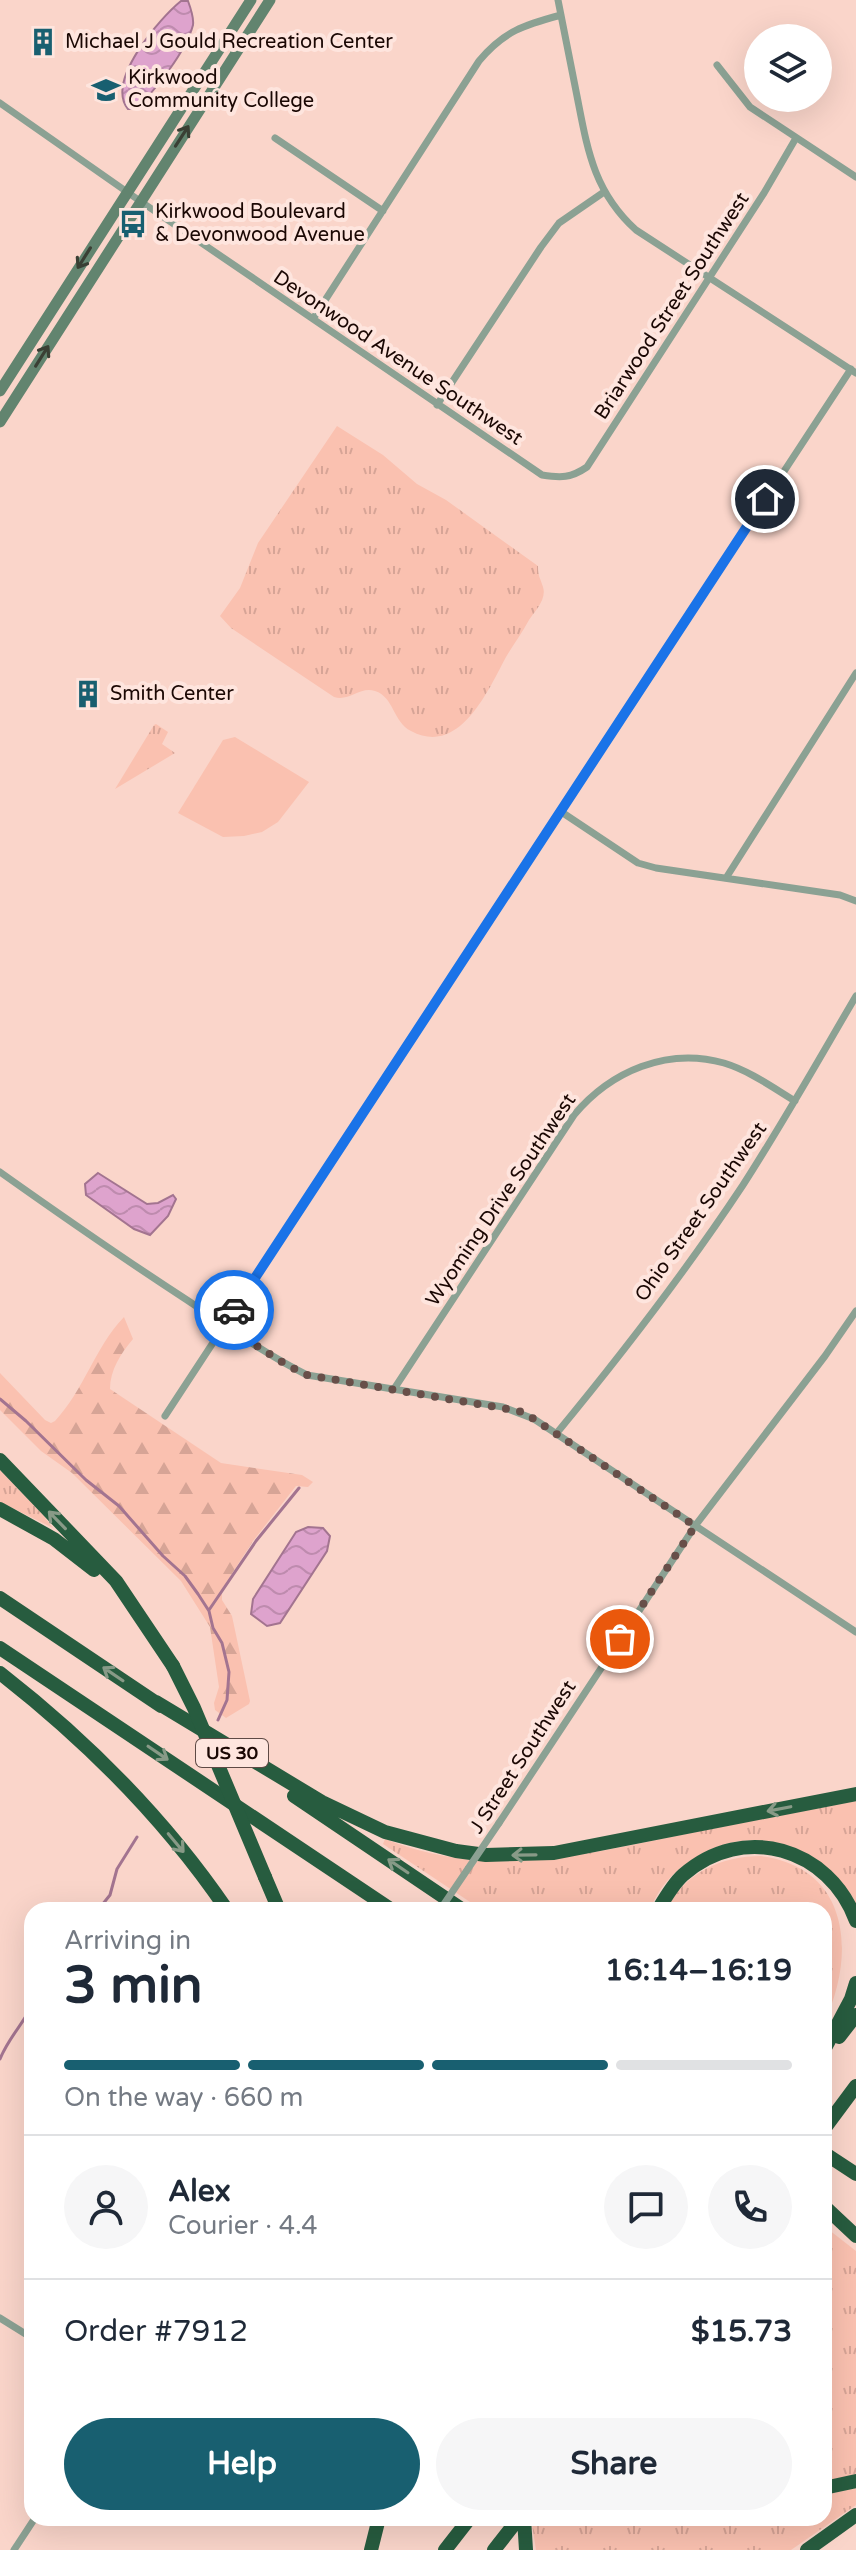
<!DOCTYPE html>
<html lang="en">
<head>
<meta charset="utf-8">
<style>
	:root { --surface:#fff; --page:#f6f6f7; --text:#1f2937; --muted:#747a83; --line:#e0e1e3; --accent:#185f70 }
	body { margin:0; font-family:"Varela Round",sans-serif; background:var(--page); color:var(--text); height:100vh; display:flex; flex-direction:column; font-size:30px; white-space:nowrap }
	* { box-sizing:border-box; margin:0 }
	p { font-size:26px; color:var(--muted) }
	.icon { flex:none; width:44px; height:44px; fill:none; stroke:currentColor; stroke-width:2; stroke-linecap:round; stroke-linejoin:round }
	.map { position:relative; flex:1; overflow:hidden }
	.sheet { position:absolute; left:24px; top:1902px; width:808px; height:624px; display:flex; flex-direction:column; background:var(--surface); border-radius:24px; box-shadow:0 8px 32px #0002 }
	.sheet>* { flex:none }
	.buttons { position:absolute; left:744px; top:24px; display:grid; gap:16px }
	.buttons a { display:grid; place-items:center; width:88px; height:88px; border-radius:50%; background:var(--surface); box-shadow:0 8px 32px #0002; font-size:40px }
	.pin { position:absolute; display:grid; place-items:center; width:68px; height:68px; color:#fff; margin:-34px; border:4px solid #fff; border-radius:50%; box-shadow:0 2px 8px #0007 }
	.courier { position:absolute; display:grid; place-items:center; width:80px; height:80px; margin:-40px; border:6px solid #1a73e8; border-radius:50%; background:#fff; color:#222; box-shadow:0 2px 10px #0007 }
	.summary em { font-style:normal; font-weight:700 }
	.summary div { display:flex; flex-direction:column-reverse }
	.summary { display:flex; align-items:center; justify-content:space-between; height:136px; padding:0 40px }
	h1 { font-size:52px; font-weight:700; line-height:60px }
	.bar { display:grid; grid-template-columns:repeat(4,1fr); gap:12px 8px; align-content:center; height:96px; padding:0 40px }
	.bar i { height:10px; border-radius:6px; background:var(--line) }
	.bar .current { background:var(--accent) }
	.bar p { grid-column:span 4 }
	.line { display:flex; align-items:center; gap:20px; padding:0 40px; border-top:2px solid var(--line) }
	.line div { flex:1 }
	.round { display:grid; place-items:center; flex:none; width:84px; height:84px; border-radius:42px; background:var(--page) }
	.primary-button { display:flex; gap:16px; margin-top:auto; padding:16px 40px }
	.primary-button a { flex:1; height:92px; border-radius:48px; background:var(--accent); color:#fff; font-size:32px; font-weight:700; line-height:92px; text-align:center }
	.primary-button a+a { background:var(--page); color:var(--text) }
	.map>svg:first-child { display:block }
	.grass { fill:url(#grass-tufts) }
	.forest { fill:url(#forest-firs) }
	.pitch { fill:#fac1b0 }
	.water { fill:url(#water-waves); stroke:#a37490; stroke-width:2 }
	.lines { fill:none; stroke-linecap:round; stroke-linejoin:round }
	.stream { stroke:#a37490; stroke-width:3 }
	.minor { stroke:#8ba193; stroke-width:7 }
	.secondary { stroke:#62846f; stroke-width:11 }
	.motorway { stroke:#275c3f; stroke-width:14 }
	.minor-bridge { stroke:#8ba193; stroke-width:7 }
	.motorway-bridge { stroke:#275c3f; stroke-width:14 }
	.oneway { stroke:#3a3f34 }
	.oneway2 { stroke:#889a87 }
	.done { stroke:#684f49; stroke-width:8; stroke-dasharray:0 14.4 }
	.route { stroke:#1a73e8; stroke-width:10 }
	.labels { text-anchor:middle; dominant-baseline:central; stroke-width:8; stroke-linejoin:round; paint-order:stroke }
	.shield { fill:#fee5de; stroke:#5e4a45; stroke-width:2 }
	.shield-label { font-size:18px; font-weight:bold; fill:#1a0703 }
	.poi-label { font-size:20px; fill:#1a0703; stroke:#fee5de; text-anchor:start }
	.street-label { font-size:20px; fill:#1a0703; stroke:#fee5de }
</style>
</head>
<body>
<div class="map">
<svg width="856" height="2550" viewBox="0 0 856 2550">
	<defs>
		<pattern id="grass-tufts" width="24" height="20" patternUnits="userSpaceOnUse" patternTransform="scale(2)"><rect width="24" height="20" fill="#fac1b0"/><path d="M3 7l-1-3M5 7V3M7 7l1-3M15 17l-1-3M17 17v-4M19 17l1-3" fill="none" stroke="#d6a496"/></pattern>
		<pattern id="forest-firs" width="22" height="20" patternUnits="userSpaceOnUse" patternTransform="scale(2)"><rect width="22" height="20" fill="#fac1b0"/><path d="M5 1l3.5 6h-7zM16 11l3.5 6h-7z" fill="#d6a496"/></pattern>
		<pattern id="water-waves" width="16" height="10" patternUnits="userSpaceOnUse" patternTransform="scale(2)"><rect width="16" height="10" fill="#dea3cd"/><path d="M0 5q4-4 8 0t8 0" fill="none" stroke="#be8bae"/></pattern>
	</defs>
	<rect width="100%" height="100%" fill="#fad5ca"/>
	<!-- grass -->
	<path class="grass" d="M337,426l46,29 34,29 29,16 92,66c0,11 2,11 5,21 4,12 -8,24 -14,33 -7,13 -16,25 -23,37 -18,34 -47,100 -95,74 -18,-9 -17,-34 -36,-40 -15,-5 -26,11 -41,6l-103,-69 -11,-12 20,-28 18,-45z
		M156,724l12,8 -6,12 13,9 -60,36 39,-64z
		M0,1470l43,45 10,13 -53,-26z
		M856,1801v104c-31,-60 -105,-85 -163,-46 -19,12 -35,29 -43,51h-168l-99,-66 2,-5c106,41 190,17 296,-4 58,-12 117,-23 175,-34z
		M761,1856c90,12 95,99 63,167v-113h-157c16,-37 55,-54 94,-54z
		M824,2226l32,25v223l-32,9z
		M856,2488v17l-65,45h-255l-5,-32h293v-23z"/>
	<!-- forest -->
	<path class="forest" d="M124,1317l9,22c-12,14 -23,31 -23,50l111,74 81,12 11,7 -5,5 -12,-1 -43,55 -31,48v11l10,16 18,85 -1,3 -23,14 -11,-8 -1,-7 5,-16 -9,-60 -29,-46 -109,-108 -31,-22 -41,-41v-37l45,47 6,3 4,-2c29,-31 40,-74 69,-104z"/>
	<!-- pitch -->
	<path class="pitch" d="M235,737l74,45 -31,40 -16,10 -18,4 -21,1 -45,-24 45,-73z"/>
	<!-- water -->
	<path class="water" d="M181,1h7c3,8 6,16 5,24 -7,27 -38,65 -57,84h-8c-23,-28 32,-91 53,-108z
		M98,1173l49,31 11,-1 15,-8 3,4 -8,17 -18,19 -16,-6 -48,-34 -1,-11z
		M308,1527l15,1 7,8 -3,15 -47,72 -13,3 -16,-12 2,-15 43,-67z"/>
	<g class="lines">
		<!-- stream -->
		<path class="stream" d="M0,1399l26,22 60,59 33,26 44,50 22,20 13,18 11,17 4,17 9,15 7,29 -2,28 -9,20
			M209,1610l47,-69 43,-53
			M98,1910l12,-15 7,-26 20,-32
			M0,2059c8,-20 22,-34 32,-53"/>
		<!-- minor -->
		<path class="minor" d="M558,0c6,30 12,61 18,91 11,55 16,99 60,139l220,143
			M717,65l33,42 106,70
			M0,103l140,98 402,274c19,3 29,3 45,-8l177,-274 32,-55
			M275,138l108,73
			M313,319l166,-258c25,-30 45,-36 82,-46
			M437,405l104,-158 18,-24 45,-31
			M560,811l78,52 18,5 184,27 16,6
			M726,878l130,-205
			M0,1172c62,44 124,87 187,128 39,26 78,54 120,75l196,32 31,12 322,213
			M394,1389l180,-274c37,-44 93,-68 150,-52 26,8 48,24 71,38
			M165,1416l686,-1047
			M556,1434c66,-80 130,-163 187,-249 40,-62 76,-126 113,-189
			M499,1823l196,-297 130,-170 31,-45
			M0,2318l32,20
			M14,2550l21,-32"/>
		<!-- secondary -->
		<path class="secondary" d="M0,391l251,-391
			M0,422l270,-422"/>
		<!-- motorway -->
		<path class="motorway" d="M0,1460l116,121 57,85
			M0,1509l54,30 40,31
			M0,1598l161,108
			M0,1648l392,262
			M0,1673c86,67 165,146 227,237
			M156,1702l166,100 63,30 71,19 30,4 68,-2 302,-59
			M294,1796l169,114
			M265,1877l14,33
			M658,1910c7,-12 15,-26 25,-35 60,-53 147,-27 173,46
			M839,2037l17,-22
			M824,2050l27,-51 5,-16
			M824,2129l32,-43
			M824,2153l32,21
			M824,2206l32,30
			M824,2488l32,-7
			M524,2518l2,32
			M371,2550l8,-32
			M445,2550l25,-32
			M494,2550l25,-32
			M807,2550l49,-35"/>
		<!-- minor-bridge -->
		<path class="minor-bridge" d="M440,1910l59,-87"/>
		<!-- motorway-bridge -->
		<path class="motorway-bridge" d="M173,1666l21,42 71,169"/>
	</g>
	<!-- one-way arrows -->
	<defs><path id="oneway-shaft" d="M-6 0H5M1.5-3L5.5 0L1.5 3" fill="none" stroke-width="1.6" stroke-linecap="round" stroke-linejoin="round" transform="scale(2)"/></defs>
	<g class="oneway">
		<use href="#oneway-shaft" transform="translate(182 136) rotate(-57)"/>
		<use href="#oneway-shaft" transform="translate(84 258) rotate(122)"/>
		<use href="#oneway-shaft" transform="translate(42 356) rotate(-58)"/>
	</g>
	<g class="oneway2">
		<use href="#oneway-shaft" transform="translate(57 1520) rotate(-134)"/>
		<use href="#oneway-shaft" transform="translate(113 1674) rotate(-146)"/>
		<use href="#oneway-shaft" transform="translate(158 1753) rotate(34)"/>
		<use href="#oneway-shaft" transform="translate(779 1809) rotate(169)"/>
		<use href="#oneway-shaft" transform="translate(176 1843) rotate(50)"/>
		<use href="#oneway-shaft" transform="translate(524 1855) rotate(179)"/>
		<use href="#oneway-shaft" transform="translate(398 1866) rotate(-146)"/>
	</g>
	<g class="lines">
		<!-- done -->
		<path class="done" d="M234,1310l-10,15 63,40 20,10 212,36 15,8 161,107 -75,113"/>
		<!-- route -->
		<path class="route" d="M234,1310l531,-811"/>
	</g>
	<!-- icons -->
	<defs>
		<symbol id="building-bare" viewBox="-9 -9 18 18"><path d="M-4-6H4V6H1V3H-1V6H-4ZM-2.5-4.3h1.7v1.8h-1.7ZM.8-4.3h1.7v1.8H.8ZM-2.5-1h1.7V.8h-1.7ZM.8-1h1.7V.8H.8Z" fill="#185f70" stroke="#fee5de" stroke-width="2.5" paint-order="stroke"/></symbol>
		<symbol id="university-bare" viewBox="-9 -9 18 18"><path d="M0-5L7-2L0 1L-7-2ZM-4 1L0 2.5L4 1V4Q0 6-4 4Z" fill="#185f70" stroke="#fee5de" stroke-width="2.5" paint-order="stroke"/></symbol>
		<symbol id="bus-bare" viewBox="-9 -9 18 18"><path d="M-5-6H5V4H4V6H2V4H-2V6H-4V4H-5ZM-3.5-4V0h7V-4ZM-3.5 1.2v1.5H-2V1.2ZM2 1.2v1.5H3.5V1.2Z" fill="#185f70" stroke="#fee5de" stroke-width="2.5" paint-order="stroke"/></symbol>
	</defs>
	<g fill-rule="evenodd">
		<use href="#building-bare" x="23" y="22" width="40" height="40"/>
		<use href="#university-bare" x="86" y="70" width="40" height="40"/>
		<use href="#bus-bare" x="113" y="204" width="40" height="40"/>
		<use href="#building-bare" x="68" y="674" width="40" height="40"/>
	</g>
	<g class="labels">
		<!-- shield labels -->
		<rect class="shield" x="196" y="1739" width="72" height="28" rx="6"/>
		<g class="shield-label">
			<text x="232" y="1753">US 30</text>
		</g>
		<!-- poi labels -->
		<g class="poi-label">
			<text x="65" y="42">Michael J Gould Recreation Center</text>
			<text x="128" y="78">Kirkwood<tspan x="128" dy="23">Community College</tspan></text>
			<text x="155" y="212">Kirkwood Boulevard<tspan x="155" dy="23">&amp; Devonwood Avenue</tspan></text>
			<text x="110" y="694">Smith Center</text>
		</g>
		<!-- street labels -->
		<g class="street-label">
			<text transform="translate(672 306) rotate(-57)">Briarwood Street Southwest</text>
			<text transform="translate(398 358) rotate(34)">Devonwood Avenue Southwest</text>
			<text transform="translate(501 1200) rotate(-56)">Wyoming Drive Southwest</text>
			<text transform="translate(701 1212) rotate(-55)">Ohio Street Southwest</text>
			<text transform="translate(523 1757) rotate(-57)">J Street Southwest</text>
		</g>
	</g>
</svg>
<div class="buttons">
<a><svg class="icon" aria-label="layers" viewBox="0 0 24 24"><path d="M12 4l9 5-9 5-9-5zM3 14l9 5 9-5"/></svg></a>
</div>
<div class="pin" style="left:620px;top:1639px;background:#ea580c"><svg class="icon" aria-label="bag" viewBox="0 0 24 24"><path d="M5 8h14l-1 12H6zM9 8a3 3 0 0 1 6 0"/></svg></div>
<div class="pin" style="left:765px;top:499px;background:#1f2937"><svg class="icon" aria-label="home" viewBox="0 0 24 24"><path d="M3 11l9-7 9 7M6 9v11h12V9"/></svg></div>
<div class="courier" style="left:234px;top:1310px"><svg class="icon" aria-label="car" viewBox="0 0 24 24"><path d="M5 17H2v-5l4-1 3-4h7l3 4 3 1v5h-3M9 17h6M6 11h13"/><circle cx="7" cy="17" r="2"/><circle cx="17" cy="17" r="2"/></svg></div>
<section class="sheet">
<div class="summary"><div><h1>3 min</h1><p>Arriving in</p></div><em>16:14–16:19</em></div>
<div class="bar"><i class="current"></i><i class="current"></i><i class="current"></i><i></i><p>On the way · 660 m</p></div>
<div class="line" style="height:144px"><a class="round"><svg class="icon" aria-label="person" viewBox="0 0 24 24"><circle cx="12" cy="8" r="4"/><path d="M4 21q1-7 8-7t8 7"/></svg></a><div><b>Alex</b><p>Courier · 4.4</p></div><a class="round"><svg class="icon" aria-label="chat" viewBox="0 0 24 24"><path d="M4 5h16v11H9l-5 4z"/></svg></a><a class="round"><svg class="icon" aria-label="phone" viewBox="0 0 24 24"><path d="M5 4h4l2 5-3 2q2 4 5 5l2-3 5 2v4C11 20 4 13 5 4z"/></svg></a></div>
<div class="line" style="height:104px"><div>Order #7912</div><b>$15.73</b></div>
<div class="primary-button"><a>Help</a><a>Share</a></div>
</section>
</div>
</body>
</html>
